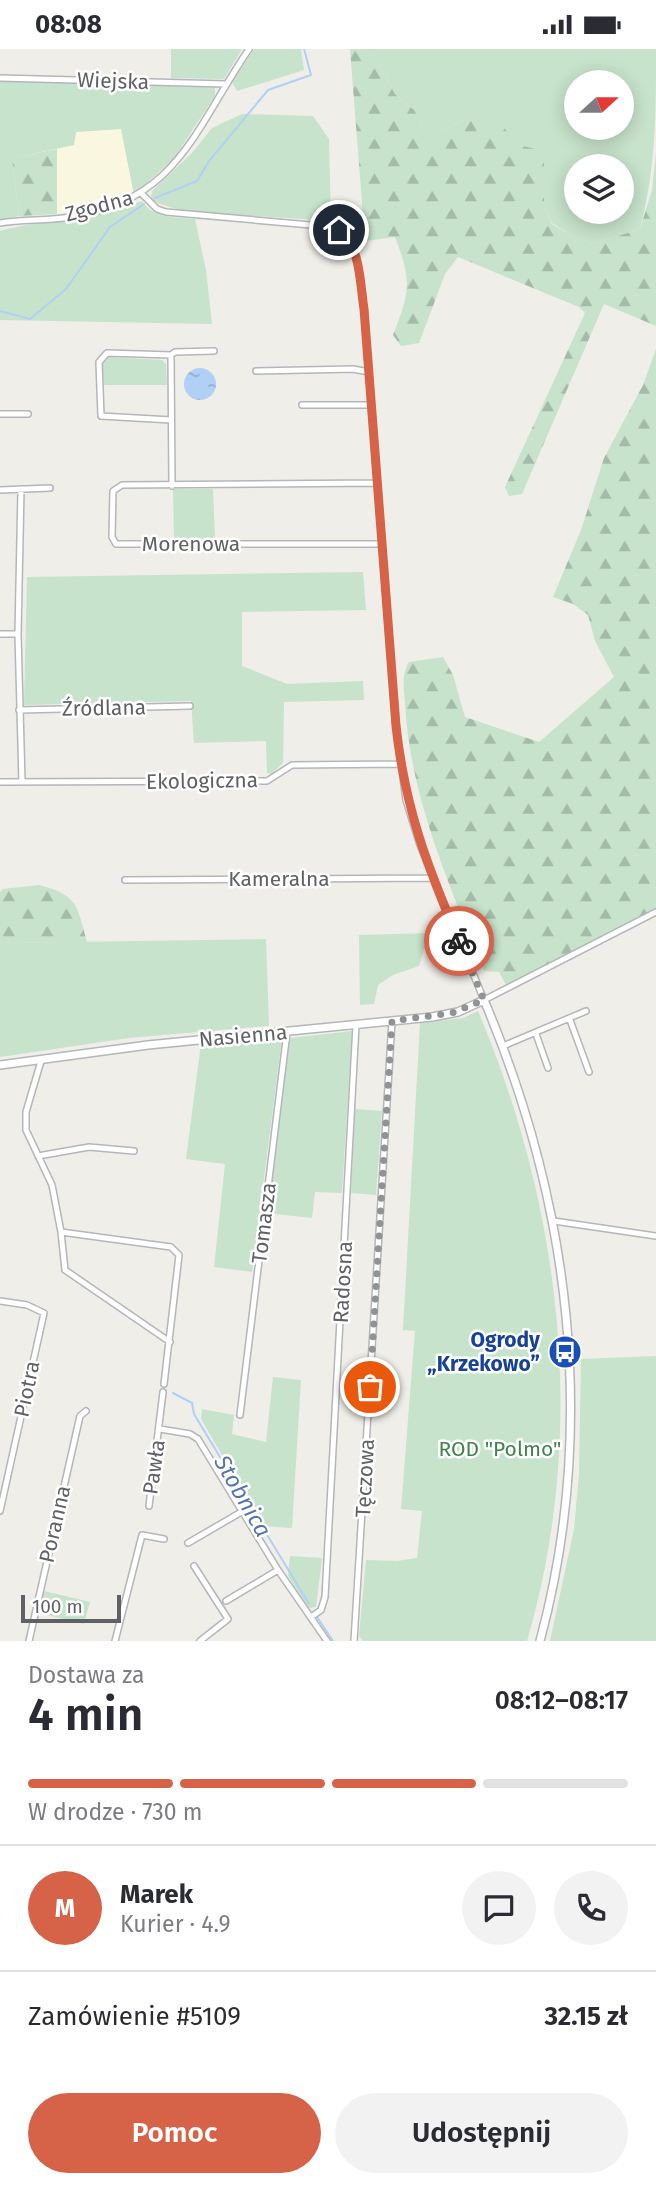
<!DOCTYPE html>
<html lang="pl">
<head>
<meta charset="utf-8">
<style>
	:root { --surface:#fff; --page:#f2f2f3; --text:#2b2b33; --muted:#7c7c81; --line:#e1e1e2; --accent:#d66347 }
	body { margin:0; font-family:"Fira Sans",sans-serif; background:var(--page); color:var(--text); height:100vh; display:flex; flex-direction:column; font-size:26px; white-space:nowrap }
	* { box-sizing:border-box; margin:0 }
	p { font-size:23px; color:var(--muted) }
	.icon { flex:none; width:38px; height:38px; fill:none; stroke:currentColor; stroke-width:2; stroke-linecap:round; stroke-linejoin:round }
	.map { position:relative; height:1592px; overflow:hidden }
	.panel { display:flex; flex-direction:column; background:var(--surface); flex:1 }
	.panel>* { flex:none }
	.needle { width:46px; rotate:69deg }
	.controls { position:absolute; left:564px; top:21px; display:grid; gap:14px }
	.controls a { display:grid; place-items:center; width:70px; height:70px; border-radius:50%; background:var(--surface); box-shadow:0 4px 18px #0003; font-size:35px }
	.scale { position:absolute; left:21px; bottom:18px; width:100px; box-sizing:border-box; padding-left:7px; border:4px solid #5f6166; border-top:0; font-size:19px; line-height:24px; white-space:nowrap; color:#5f6166; -webkit-text-stroke:5px #fff; paint-order:stroke }
	.pin { position:absolute; display:grid; place-items:center; width:60px; height:60px; color:#fff; margin:-30px; border:4px solid #fff; border-radius:50%; box-shadow:0 2px 7px #0007 }
	.courier { position:absolute; display:grid; place-items:center; width:70px; height:70px; margin:-35px; border:5px solid #d66347; border-radius:50%; background:#fff; color:#222; box-shadow:0 2px 9px #0007 }
	.overview em { font-style:normal; font-weight:600 }
	.overview div { display:flex; flex-direction:column-reverse }
	.overview { display:flex; align-items:center; justify-content:space-between; height:119px; padding:0 28px }
	h1 { font-size:46px; font-weight:600; line-height:52px }
	.bar { display:grid; grid-template-columns:repeat(4,1fr); gap:10px 7px; align-content:center; height:84px; padding:0 28px }
	.bar i { height:9px; border-radius:5px; background:var(--line) }
	.bar .active { background:var(--accent) }
	.bar p { grid-column:span 4 }
	.line { display:flex; align-items:center; gap:18px; padding:0 28px; border-top:2px solid var(--line) }
	.line div { flex:1 }
	.round { display:grid; place-items:center; flex:none; width:74px; height:74px; border-radius:37px; background:var(--page) }
	.button { display:flex; gap:14px; margin-top:auto; padding:14px 28px }
	.button a { flex:1; height:80px; border-radius:42px; background:var(--accent); color:#fff; font-size:28px; font-weight:600; line-height:80px; text-align:center }
	.button a+a { background:var(--page); color:var(--text) }
	.status { display:flex; justify-content:space-between; align-items:center; height:49px; padding:0 35px; background:var(--surface); direction:ltr }
	.status svg { height:19px; fill:currentColor }
	.map>svg:first-child { display:block }
	.commercial { fill:#faf7e1 }
	.green { fill:#c7e3cb; fill-rule:evenodd }
	.forest { fill:url(#forest-firs) }
	.water { fill:url(#water-ripples) }
	.lines { fill:none; stroke-linecap:round; stroke-linejoin:round }
	.stream { stroke:#b1d0f5; stroke-width:2 }
	.minor-casing { stroke:#b4b6ba; stroke-width:8 }
	.tertiary-casing { stroke:#b4b6ba; stroke-width:10 }
	.minor { stroke:#fff; stroke-width:5 }
	.tertiary { stroke:#fff; stroke-width:7 }
	.done { stroke:#919294; stroke-width:7; stroke-dasharray:0 12.6 }
	.route { stroke:#d66347; stroke-width:9 }
	.labels { text-anchor:middle; dominant-baseline:central; stroke-width:5; stroke-linejoin:round; paint-order:stroke }
	.street-label { font-size:21px; fill:#5f6166; stroke:#fff }
	.transit-label { font-size:21px; font-weight:bold; fill:#164399; stroke:#fff; text-anchor:end }
	.park-label { font-size:21px; fill:#41834c; stroke:#fff }
	.water-label { font-size:23px; font-style:italic; fill:#5375af; stroke:#fff }
</style>
</head>
<body>
<div class="status"><b>08:08</b><svg viewBox="0 0 49 12"><path d="M0 12V9h3v3zM5 12V6h3v6zM10 12V3h3v9zM15 12V0h3v12zM26 1h20v11H26zM47 4h2v5h-2z"/></svg></div>
<div class="map">
<svg width="656" height="1592" viewBox="0 0 656 1592">
	<defs>
		<pattern id="forest-firs" width="22" height="20" patternUnits="userSpaceOnUse" patternTransform="scale(1.75)"><rect width="22" height="20" fill="#c7e3cb"/><path d="M5 1l3.5 6h-7zM16 11l3.5 6h-7z" fill="#a5bba9"/></pattern>
		<pattern id="water-ripples" width="26" height="14" patternUnits="userSpaceOnUse" patternTransform="scale(1.75)"><rect width="26" height="14" fill="#b1d0f5"/><path d="M2 4q2-2 4 0t4 0M15 11q2-2 4 0t4 0" fill="none" stroke="#93acca"/></pattern>
	</defs>
	<rect width="100%" height="100%" fill="#efeee8"/>
	<!-- commercial -->
	<path class="commercial" d="M121,80l13,66 -24,9 -53,10v-65l17,-4 1,-13z"/>
	<!-- green -->
	<path class="green" d="M171,0h71l-18,30 -53,-1z
		M254,0h47l3,21 -67,21 -5,-9z
		M363,0h293c0,64 0,119 -16,180l-47,15 -21,-8 -20,-13 -8,-16 -1,-56 -24,-6 -56,-24 -34,14 -15,-25 -19,-16 -22,-39zM576,33h45v46h-45zM576,117h45v46h-45z
		M0,31l215,6v10l-41,62 -40,37 -13,-66 -45,3 -2,13 -62,13 7,58 -19,4z
		M242,65l71,2 16,23 2,82 -148,-10 -29,-9 -3,-6 1,-5 40,-38 20,-25z
		M142,152c12,18 33,16 53,18l11,51 6,54 -212,-4v-89c47,-13 95,-11 142,-30z
		M109,308l53,3 4,4 1,21h-63l-2,-24z
		M173,440h40l2,49 -41,1z
		M363,523l3,38 -124,2v54l45,18 76,-3 1,19 -80,2 -1,61 -12,11 -4,-1 -1,-32 -72,2 -3,-42 -167,4 3,-128z
		M429,884l-10,33 -26,9 -15,10 -4,19 -14,1 -1,-70z
		M266,890l3,87 -140,12 -129,19v-114z
		M478,962c84,198 110,422 49,630h-164l-4,-5 7,-76 31,1 20,-3 5,-47 -21,-2 14,-178 -12,-1 17,-307 43,-5z
		M352,982l-10,162 -27,-1 -3,26 -46,-5 24,-175z
		M282,989l-30,234 -38,-5 11,-103 -39,-5 15,-116z
		M355,1060l27,2 -6,84 -25,-2z
		M656,1307v285h-106l24,-112 5,-55 2,-115z
		M273,1328l28,3 -9,148 -29,-2 -62,-107 1,-10 32,6 -2,19 34,8z
		M290,1507l32,2 -6,49 -8,1 -20,-32z
		M44,1542l46,11 -6,22 -45,-11z"/>
	<!-- forest -->
	<path class="forest" d="M350,0h13l10,6 22,39 19,16 15,25 34,-14 36,1 20,23 25,6v56l8,17 20,12 21,8 47,-15 12,-39 4,-37v173l-52,-22 -82,190 -13,2 -4,-9 80,-174 -6,-6 -121,-50 -13,17 -26,69 -18,3 -8,-11c17,-43 19,-54 2,-98l-30,4z
		M57,100v65l-38,2 -7,-58z
		M656,300v560l-150,76 -7,-13 -15,-1c-35,-87 -74,-174 -79,-268 -1,-15 -4,-28 4,-41l34,-5 10,18 12,42 74,25 75,-65 -19,-36 -7,-26 -15,-11 -20,-7 28,-67 23,-72 39,-73z
		M39,836c39,10 38,20 48,57l-87,1v-51l3,-3z"/>
	<!-- water -->
	<path class="water" d="M184 335a16 16 0 1 1 32 0a16 16 0 1 1-32 0Z"/>
	<g class="lines">
		<!-- stream -->
		<path class="stream" d="M155,149l42,-17 12,-20 59,-71 43,-15 -7,-26
			M0,262l30,8 36,-30 44,-62 34,-23
			M173,1344l19,10 2,11 115,190
			M317,1568l16,24"/>
		<defs>
			<path id="minor" d="M0,29l226,6
				M142,145l15,15 9,3 167,15c28,13 27,56 31,82l32,417 10,74 14,45 64,155 172,-88
				M0,174c23,-4 47,-2 70,-6 108,-16 125,-89 179,-168
				M171,306l1,131
				M256,322l97,-2 16,3
				M302,356h68
				M0,365h28
				M171,371l-70,-4 -2,-54 8,-9 64,2 4,-3 39,-1
				M377,434l-255,2 -9,6 -1,46 4,7h266
				M21,440l-3,145 4,148
				M0,441l50,-2
				M0,585h18
				M19,661l171,-4
				M0,733l267,-1 25,-16 108,-1
				M125,831l307,-2
				M570,971l19,52
				M536,985l12,34
				M503,997l83,-35
				M41,1012l-15,51v18l26,55 9,47 110,15 8,8 -15,129
				M38,1107l51,-9 45,4
				M554,1172l102,15
				M61,1183l4,38 105,72
				M0,1252l27,4 17,8 -44,198
				M240,1366l47,-383
				M160,1380l30,5 8,5 80,131 49,71
				M149,1457l14,-114
				M188,1494l55,-32
				M194,1517l34,53 -28,22
				M226,1552l52,-31
				M311,1568l10,-7 4,-13 31,-572
				M29,1592l51,-225 6,-5
				M115,1592l27,-106 22,4
				M354,1592l38,-620"/>
			<path id="tertiary" d="M0,1016l148,-20 284,-28 26,-5 26,-12c86,203 114,426 56,641"/>
		</defs>
		<!-- minor casing -->
		<use href="#minor" class="minor-casing"/>
		<!-- tertiary casing -->
		<use href="#tertiary" class="tertiary-casing"/>
		<!-- minor -->
		<use href="#minor" class="minor"/>
		<!-- tertiary -->
		<use href="#tertiary" class="tertiary"/>
	</g>
	<g class="lines">
		<!-- done -->
		<path class="done" d="M370,1338l22,-366 60,-8 32,-13 -25,-59"/>
		<!-- route -->
		<path class="route" d="M339,181c22,16 21,55 25,79l32,417c9,82 31,140 63,215"/>
	</g>
	<!-- icons -->
	<defs>
		<symbol id="bus-disc" viewBox="-11 -11 22 22"><circle r="9.5" fill="#1a4fb4" stroke="#fff"/><path d="M-5-6H5V4H4V6H2V4H-2V6H-4V4H-5ZM-3.5-4V0h7V-4ZM-3.5 1.2v1.5H-2V1.2ZM2 1.2v1.5H3.5V1.2Z" fill="#fff"/></symbol>
	</defs>
	<g fill-rule="evenodd">
		<use href="#bus-disc" x="546" y="1284" width="38" height="38"/>
	</g>
	<g class="labels">
		<!-- street labels -->
		<g class="street-label">
			<text transform="translate(113 32) rotate(2)">Wiejska</text>
			<text transform="translate(99 157) rotate(-15)">Zgodna</text>
			<text x="191" y="495">Morenowa</text>
			<text transform="translate(104 659) rotate(-1)">Źródlana</text>
			<text transform="translate(202 732) rotate(-1)">Ekologiczna</text>
			<text x="279" y="830">Kameralna</text>
			<text transform="translate(243 987) rotate(-5)">Nasienna</text>
			<text transform="translate(264 1174) rotate(-83)">Tomasza</text>
			<text transform="translate(343 1233) rotate(-87)">Radosna</text>
			<text transform="translate(27 1340) rotate(-78)">Piotra</text>
			<text transform="translate(154 1418) rotate(-82)">Pawła</text>
			<text transform="translate(365 1429) rotate(-87)">Tęczowa</text>
			<text transform="translate(55 1475) rotate(-77)">Poranna</text>
		</g>
		<!-- transit labels -->
		<g class="transit-label">
			<text x="540" y="1291">Ogrody<tspan x="540" dy="24">„Krzekowo”</tspan></text>
		</g>
		<!-- park labels -->
		<g class="park-label">
			<text x="500" y="1400">ROD "Polmo"</text>
		</g>
		<!-- water labels -->
		<g class="water-label">
			<text transform="translate(243 1447) rotate(60)">Stobnica</text>
		</g>
	</g>
</svg>
<div class="controls">
<a><svg class="needle" viewBox="-14 -14 28 28"><path d="M0-13l5 13h-10z" fill="#e53935"/><path d="M0 13l5-13h-10z" fill="#7c7c81"/></svg></a>
<a><svg class="icon" aria-label="layers" viewBox="0 0 24 24"><path d="M12 4l9 5-9 5-9-5zM3 14l9 5 9-5"/></svg></a>
</div>
<div class="scale">100 m</div>
<div class="pin" style="left:370px;top:1338px;background:#ea580c"><svg class="icon" aria-label="bag" viewBox="0 0 24 24"><path d="M5 8h14l-1 12H6zM9 8a3 3 0 0 1 6 0"/></svg></div>
<div class="pin" style="left:339px;top:181px;background:#1f2937"><svg class="icon" aria-label="home" viewBox="0 0 24 24"><path d="M3 11l9-7 9 7M6 9v11h12V9"/></svg></div>
<div class="courier" style="left:459px;top:892px"><svg class="icon" aria-label="bike" viewBox="0 0 24 24"><circle cx="6" cy="16" r="4"/><circle cx="18" cy="16" r="4"/><path d="M6 16l4-8h5l3 8M10 8l3 8H6M13 5h3"/></svg></div>
</div>
<section class="panel">
<div class="overview"><div><h1>4 min</h1><p>Dostawa za</p></div><em>08:12–08:17</em></div>
<div class="bar"><i class="active"></i><i class="active"></i><i class="active"></i><i></i><p>W drodze · 730 m</p></div>
<div class="line" style="height:126px"><b class="round" style="background:var(--accent);color:#fff">M</b><div><b>Marek</b><p>Kurier · 4.9</p></div><a class="round"><svg class="icon" aria-label="chat" viewBox="0 0 24 24"><path d="M4 5h16v11H9l-5 4z"/></svg></a><a class="round"><svg class="icon" aria-label="phone" viewBox="0 0 24 24"><path d="M5 4h4l2 5-3 2q2 4 5 5l2-3 5 2v4C11 20 4 13 5 4z"/></svg></a></div>
<div class="line" style="height:91px"><div>Zamówienie #5109</div><b>32.15 zł</b></div>
<div class="button"><a>Pomoc</a><a>Udostępnij</a></div>
</section>
</body>
</html>
